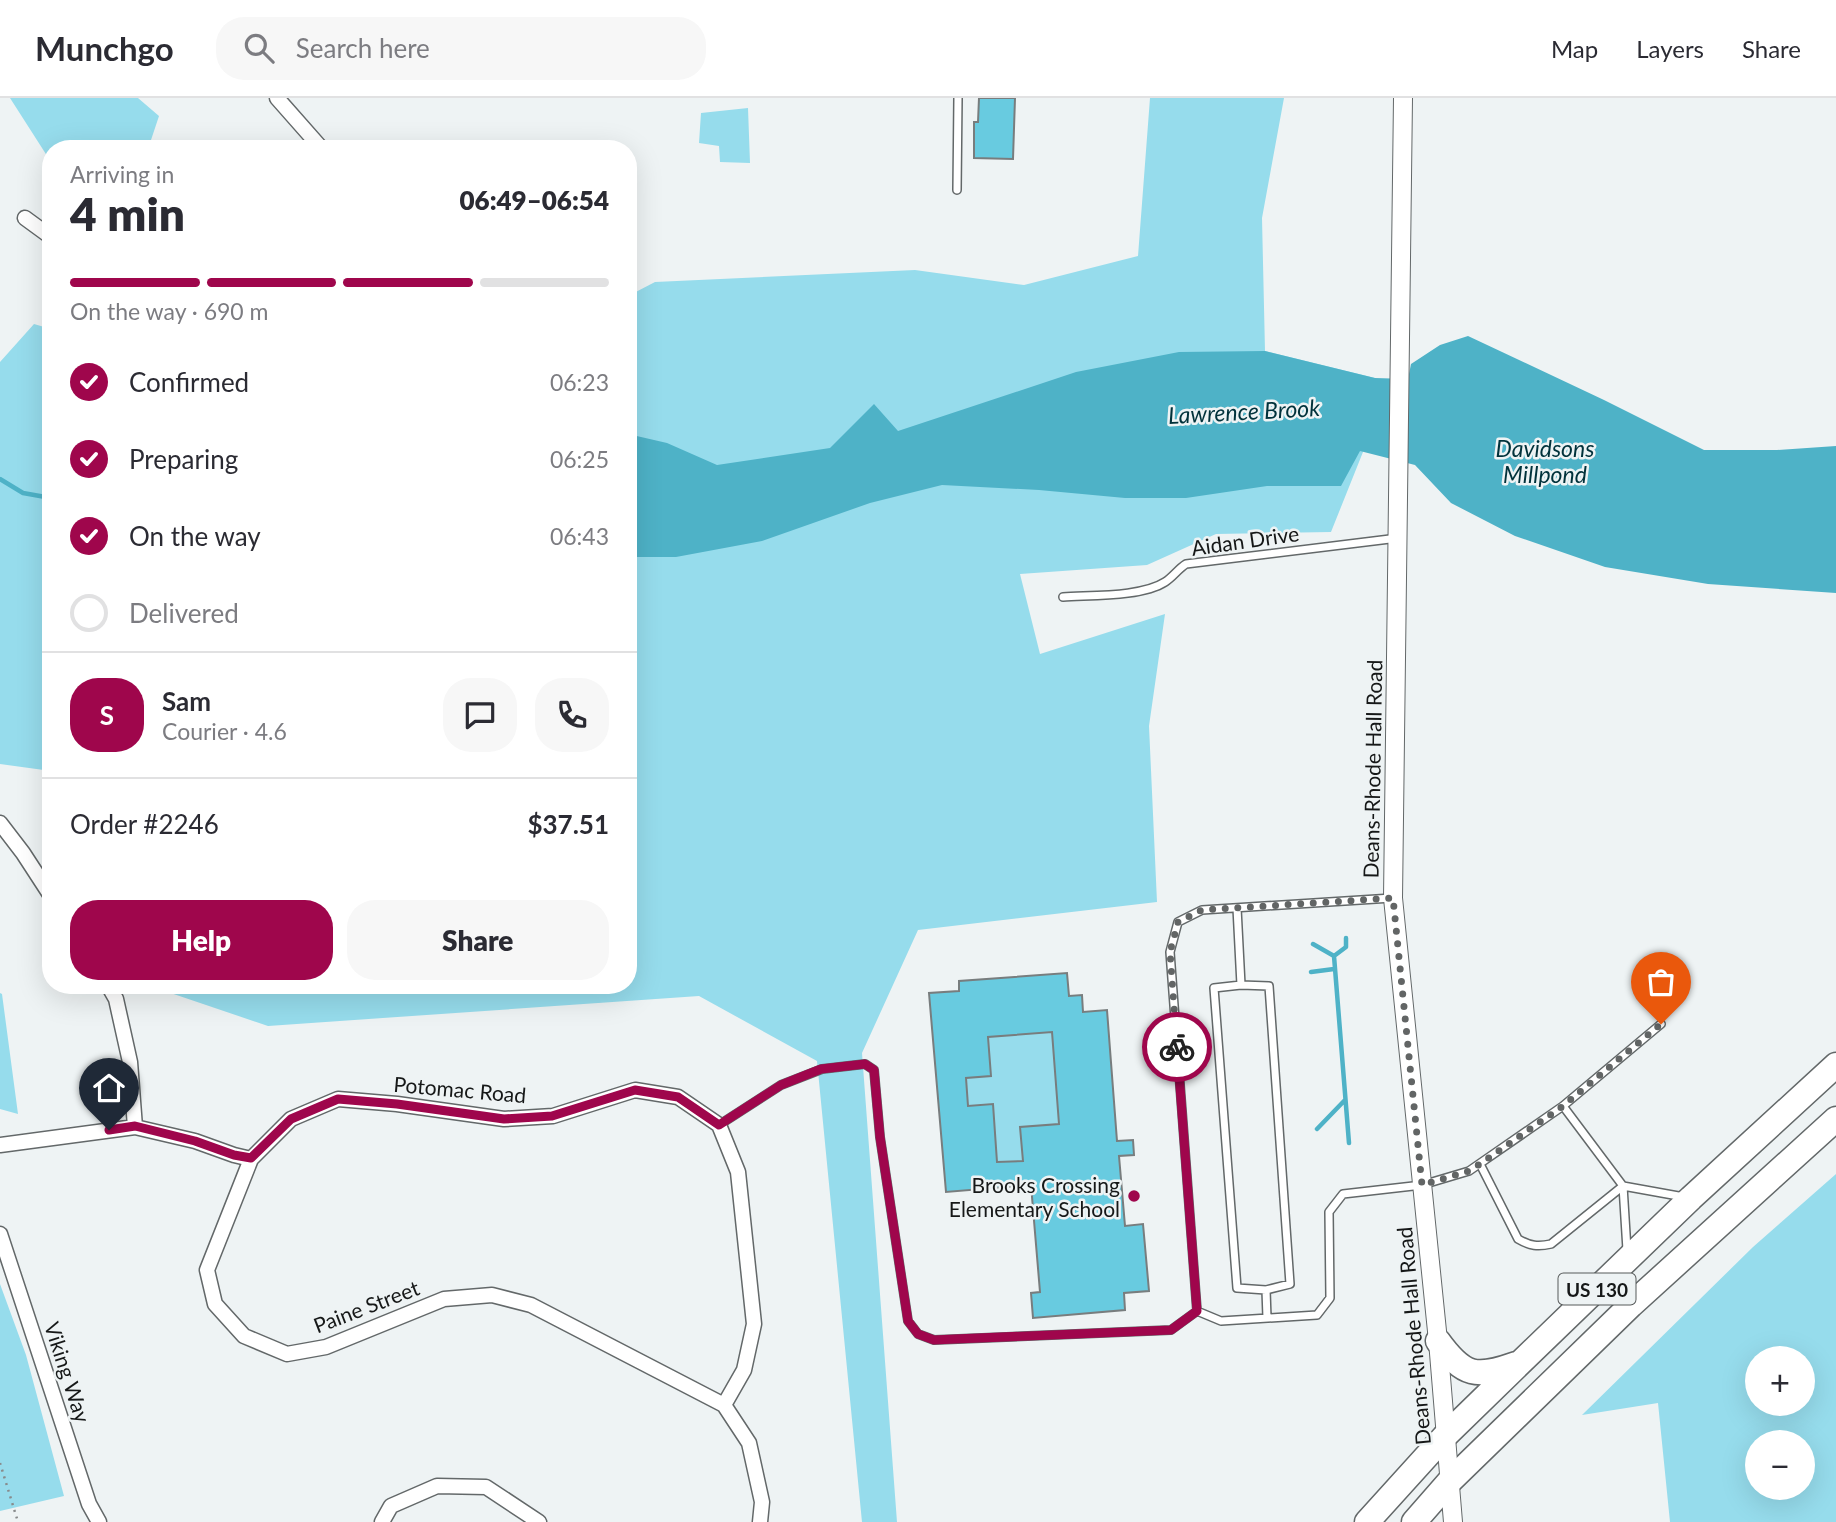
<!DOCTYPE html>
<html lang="en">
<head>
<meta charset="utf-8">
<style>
	:root { --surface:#fff; --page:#f7f7f7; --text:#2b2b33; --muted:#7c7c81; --line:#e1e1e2; --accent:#9f064c }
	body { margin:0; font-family:Lato,sans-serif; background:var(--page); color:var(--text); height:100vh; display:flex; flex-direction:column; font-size:26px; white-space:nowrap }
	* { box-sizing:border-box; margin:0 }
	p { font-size:23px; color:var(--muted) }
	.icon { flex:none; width:38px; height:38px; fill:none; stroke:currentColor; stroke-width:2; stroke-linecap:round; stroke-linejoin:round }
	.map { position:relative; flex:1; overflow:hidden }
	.sheet { position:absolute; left:42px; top:42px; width:595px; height:854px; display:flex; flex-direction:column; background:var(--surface); border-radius:28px; box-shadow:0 7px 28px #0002 }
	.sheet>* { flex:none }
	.tools { position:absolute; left:1745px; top:1248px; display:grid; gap:14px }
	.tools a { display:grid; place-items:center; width:70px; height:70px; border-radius:50%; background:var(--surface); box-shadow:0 7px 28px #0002; font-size:35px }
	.pin { position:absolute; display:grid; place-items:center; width:60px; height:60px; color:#fff; margin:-72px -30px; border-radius:50% 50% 50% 0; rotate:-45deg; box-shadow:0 0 7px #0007 }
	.pin .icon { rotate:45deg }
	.courier { position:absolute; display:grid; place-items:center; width:70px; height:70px; margin:-35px; border:5px solid #9f064c; border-radius:50%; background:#fff; color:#222; box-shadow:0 2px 9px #0007 }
	.summary em { font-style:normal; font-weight:800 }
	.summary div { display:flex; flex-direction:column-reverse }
	.summary { display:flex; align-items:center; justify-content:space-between; height:119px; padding:0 28px }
	h1 { font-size:46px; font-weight:800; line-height:52px }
	.bar { display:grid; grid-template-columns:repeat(4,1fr); gap:10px 7px; align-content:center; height:84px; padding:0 28px }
	.bar i { height:9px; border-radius:5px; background:var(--line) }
	.bar .current { background:var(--accent) }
	.bar p { grid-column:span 4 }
	.line { display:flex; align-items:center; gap:18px; padding:0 28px; border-top:2px solid var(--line) }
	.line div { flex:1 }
	.round { display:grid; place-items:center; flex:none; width:74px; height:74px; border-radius:28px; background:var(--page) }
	ol { padding:0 28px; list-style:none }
	li { display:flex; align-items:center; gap:21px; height:77px }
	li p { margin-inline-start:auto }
	li .icon { padding:7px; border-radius:50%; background:var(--accent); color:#fff; stroke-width:4 }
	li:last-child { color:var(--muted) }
	li i { width:38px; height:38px; border:4px solid var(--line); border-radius:50% }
	.primary-button { display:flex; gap:14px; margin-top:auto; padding:14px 28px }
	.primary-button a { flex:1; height:80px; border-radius:28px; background:var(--accent); color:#fff; font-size:28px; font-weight:800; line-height:80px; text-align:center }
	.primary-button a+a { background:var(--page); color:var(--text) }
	header { display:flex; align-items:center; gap:42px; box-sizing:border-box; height:98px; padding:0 35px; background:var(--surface); border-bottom:2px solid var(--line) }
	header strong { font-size:33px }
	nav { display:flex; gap:38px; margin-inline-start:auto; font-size:24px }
	.search { width:490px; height:63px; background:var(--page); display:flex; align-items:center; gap:18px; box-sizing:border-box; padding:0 24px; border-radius:28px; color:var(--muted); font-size:26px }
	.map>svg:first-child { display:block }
	.green { fill:#96dcec; fill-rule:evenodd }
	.water { fill:#4eb2c7 }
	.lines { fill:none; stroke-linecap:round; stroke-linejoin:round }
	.stream { stroke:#4eb2c7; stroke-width:4.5 }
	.building { fill:#68cbe0; stroke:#787d7e; stroke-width:2; fill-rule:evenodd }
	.service-casing { stroke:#636869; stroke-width:10 }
	.minor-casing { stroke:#636869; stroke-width:17 }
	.tertiary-casing { stroke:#636869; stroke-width:20 }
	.trunk-casing { stroke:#636869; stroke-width:27 }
	.path { stroke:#888b8c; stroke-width:2.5; stroke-dasharray:2 5; stroke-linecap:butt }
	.service { stroke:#fff; stroke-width:7 }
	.minor { stroke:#fff; stroke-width:14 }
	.tertiary { stroke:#fff; stroke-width:18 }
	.trunk { stroke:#fff; stroke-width:24 }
	.done { stroke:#626565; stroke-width:7; stroke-dasharray:0 12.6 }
	.route { stroke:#9f064c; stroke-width:9 }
	.poi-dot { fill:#9f064c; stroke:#eef3f4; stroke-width:2.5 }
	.labels { text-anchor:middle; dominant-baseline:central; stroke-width:5; stroke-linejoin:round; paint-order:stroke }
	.shield { fill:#eef3f4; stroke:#575a5a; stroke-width:2 }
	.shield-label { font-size:19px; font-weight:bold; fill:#161818 }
	.street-label { font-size:21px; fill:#161818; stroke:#eef3f4 }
	.poi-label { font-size:21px; fill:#161818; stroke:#eef3f4; text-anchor:end }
	.water-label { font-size:23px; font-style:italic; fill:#01323b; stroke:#eef3f4 }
</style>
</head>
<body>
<header>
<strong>Munchgo</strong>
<div class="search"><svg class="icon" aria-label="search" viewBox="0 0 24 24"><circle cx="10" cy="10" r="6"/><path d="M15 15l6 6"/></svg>Search here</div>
<nav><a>Map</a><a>Layers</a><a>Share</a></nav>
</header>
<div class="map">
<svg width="1836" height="1424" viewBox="0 0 1836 1424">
	<rect width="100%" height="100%" fill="#eef3f4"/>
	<!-- green -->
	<path class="green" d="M10,0h128l21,18 -9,27 -16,6h-83v13z
		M1150,0h134l-22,120 3,133 110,27 2,39 -46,115 -115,2 -69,31 -127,9 20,80 125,-40 -16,112 8,176 -239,28 -56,123 35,469h-35l-45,-461 -118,-65 -431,30 -121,-41h481v-689l27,-14 260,-12 109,15 114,-29z
		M748,10l2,55 -30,-1 -1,-16 -20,-3 2,-30z
		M34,226l17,5v442l-51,-7v-402z
		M0,895l2,1 16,120 -18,-5z
		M1050,911l9,115 -39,3 3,34 -26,1 -4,-58 -25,2 -2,-28 25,-2 -3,-39z
		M1836,1076v348h-166l-12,-119 -76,12 171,-168zM1757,1260h45v46h-45zM1757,1344h45v46h-45z
		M0,1186l26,71 38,141 -64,15z"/>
	<!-- water -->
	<path class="water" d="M1468,238l136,64 100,50h73l59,-4v147l-128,-9 -103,-17 -90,-31 -64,-33 -36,-38 -55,-14 -19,35h-74l-81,12h-61l-86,-8 -97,-5 -72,18 -108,38 -86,16h-48v-123l39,9 50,22 113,-17 44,-44 24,27 178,-59 103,-20 86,-1 110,27 33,1 3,-15 29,-19z"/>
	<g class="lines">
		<!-- stream -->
		<path class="stream" d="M0,381l23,14 28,5
			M1313,846l21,12 15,187
			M1334,858l12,-9v-9
			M1311,874l23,-3
			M1317,1031l28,-29"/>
	</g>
	<!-- building -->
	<path class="building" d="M979,0h36l-2,61 -39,-1v-36h4z
		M1067,875l2,23 13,-1 1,17 24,-2 10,131 16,-1 1,15 -15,1 6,70 18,-2 6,67 -25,2 1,17 -92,8 -2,-25 9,-1 -9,-107 -85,7 -17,-199 30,-2v-10zM1052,934l7,92 -39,3 3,34 -26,1 -4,-58 -25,2 -2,-28 25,-2 -3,-39z"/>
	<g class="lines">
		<defs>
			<path id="service" d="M957,92l1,-92
				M1063,499c28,-2 79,0 102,-15 8,-5 13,-13 21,-18l212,-26
				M1392,800l-190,12 -24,12 -8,30 27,359 24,10 96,-6 13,-17 -1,-86 14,-18 79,-9 47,-14 94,-65 60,80 -72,58c-13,3 -21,2 -33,-5l-38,-75
				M1237,810l4,77
				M1563,1008l98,-82
				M719,1027l62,-40 41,-16 43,-5 9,6 6,67 28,184 10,13 16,6 237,-10 26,-19
				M1627,1152l-4,-64 61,11
				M1266,1192l-29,-2 -23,-300 27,-3 28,1 21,298 -24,6 1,28"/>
			<path id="minor" d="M277,0l45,51
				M25,120l26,19
				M0,725l23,30 28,43
				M108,887l8,14 14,63 5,65
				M0,1047l135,-18 60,14 39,14 17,4 -44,111 8,34 29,32 43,18 39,-7 118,-48 48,-4 39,10 193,100 25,38 13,59 -2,20
				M251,1061l40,-40 47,-20 59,5 107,15 49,-3 82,-26 43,7 41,28 19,47 16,152 -10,46 -20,35
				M0,1136l89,270 10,18
				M382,1424l9,-16 46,-20 49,1 53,35"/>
			<path id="tertiary" d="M1403,0l-10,800 45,443 15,181"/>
			<path id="trunk" d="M1438,1243c26,36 38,37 78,23
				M1367,1424l77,-85 76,-74 171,-165 145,-133
				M1414,1424l35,-40 182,-177 205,-186"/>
		</defs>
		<!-- service casing -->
		<use href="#service" class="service-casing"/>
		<!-- minor casing -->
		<use href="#minor" class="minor-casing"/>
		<!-- tertiary casing -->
		<use href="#tertiary" class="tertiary-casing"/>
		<!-- trunk casing -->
		<use href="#trunk" class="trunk-casing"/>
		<!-- path -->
		<path class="path" d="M0,1365l18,59"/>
		<!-- service -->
		<use href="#service" class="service"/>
		<!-- minor -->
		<use href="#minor" class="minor"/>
		<!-- tertiary -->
		<use href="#tertiary" class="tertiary"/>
		<!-- trunk -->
		<use href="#trunk" class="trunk"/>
	</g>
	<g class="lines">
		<!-- done -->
		<path class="done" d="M1177,949l-7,-95 8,-30 24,-12 191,-12 29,287 47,-14 11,-7 83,-58 98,-82"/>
		<!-- route -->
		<path class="route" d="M109,1032l26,-4 60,15 39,14 17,3 40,-39 47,-20 59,5 107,15 48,-3 83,-26 43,7 41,28 62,-40 40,-16 44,-5 9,6 6,67 28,184 10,13 16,6 21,-1 216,-9 26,-19 -20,-264"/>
	</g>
	<!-- markers -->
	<circle class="poi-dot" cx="1134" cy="1098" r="7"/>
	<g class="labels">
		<!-- shield labels -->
		<rect class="shield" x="1558.5" y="1175.5" width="77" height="31" rx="5"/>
		<g class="shield-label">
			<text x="1597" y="1191">US 130</text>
		</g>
		<!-- street labels -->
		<g class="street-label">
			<text transform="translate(1245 442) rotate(-8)">Aidan Drive</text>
			<text transform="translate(1372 671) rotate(-89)">Deans-Rhode Hall Road</text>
			<text transform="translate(460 991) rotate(5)">Potomac Road</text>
			<text transform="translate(366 1208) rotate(-21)">Paine Street</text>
			<text transform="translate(1413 1238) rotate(-95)">Deans-Rhode Hall Road</text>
			<text transform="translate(68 1274) rotate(72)">Viking Way</text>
		</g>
		<!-- poi labels -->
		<g class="poi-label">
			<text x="1120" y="1086">Brooks Crossing<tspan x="1120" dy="24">Elementary School</tspan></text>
		</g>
		<!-- water labels -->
		<g class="water-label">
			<text transform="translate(1244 313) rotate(-3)">Lawrence Brook</text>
			<text x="1545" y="350">Davidsons<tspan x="1545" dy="26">Millpond</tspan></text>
		</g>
	</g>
</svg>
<div class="tools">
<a>+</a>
<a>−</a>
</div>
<div class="pin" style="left:1661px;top:926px;background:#ea580c"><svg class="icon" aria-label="bag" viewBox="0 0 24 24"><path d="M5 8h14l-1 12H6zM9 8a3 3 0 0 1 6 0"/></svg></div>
<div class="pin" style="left:109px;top:1032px;background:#1f2937"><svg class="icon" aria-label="home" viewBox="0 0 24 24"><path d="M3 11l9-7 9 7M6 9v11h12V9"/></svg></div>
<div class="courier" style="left:1177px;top:949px"><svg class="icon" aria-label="bike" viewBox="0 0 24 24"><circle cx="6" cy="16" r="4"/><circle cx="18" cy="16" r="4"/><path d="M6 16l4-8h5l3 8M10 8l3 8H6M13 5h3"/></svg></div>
<section class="sheet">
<div class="summary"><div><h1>4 min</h1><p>Arriving in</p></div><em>06:49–06:54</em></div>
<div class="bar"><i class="current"></i><i class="current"></i><i class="current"></i><i></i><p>On the way · 690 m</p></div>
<ol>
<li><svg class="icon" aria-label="check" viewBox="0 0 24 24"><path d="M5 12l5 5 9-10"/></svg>Confirmed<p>06:23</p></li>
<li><svg class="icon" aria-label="check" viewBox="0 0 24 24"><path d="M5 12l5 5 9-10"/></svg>Preparing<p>06:25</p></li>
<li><svg class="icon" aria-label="check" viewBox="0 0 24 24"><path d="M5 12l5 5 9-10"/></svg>On the way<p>06:43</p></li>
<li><i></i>Delivered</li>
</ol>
<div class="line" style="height:126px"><b class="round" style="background:var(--accent);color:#fff">S</b><div><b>Sam</b><p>Courier · 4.6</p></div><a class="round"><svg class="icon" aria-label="chat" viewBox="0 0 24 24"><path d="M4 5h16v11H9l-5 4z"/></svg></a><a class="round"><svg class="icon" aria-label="phone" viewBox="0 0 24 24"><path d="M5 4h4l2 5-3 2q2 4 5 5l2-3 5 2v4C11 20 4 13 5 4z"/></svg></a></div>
<div class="line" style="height:91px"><div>Order #2246</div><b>$37.51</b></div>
<div class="primary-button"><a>Help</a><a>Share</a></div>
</section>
</div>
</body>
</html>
